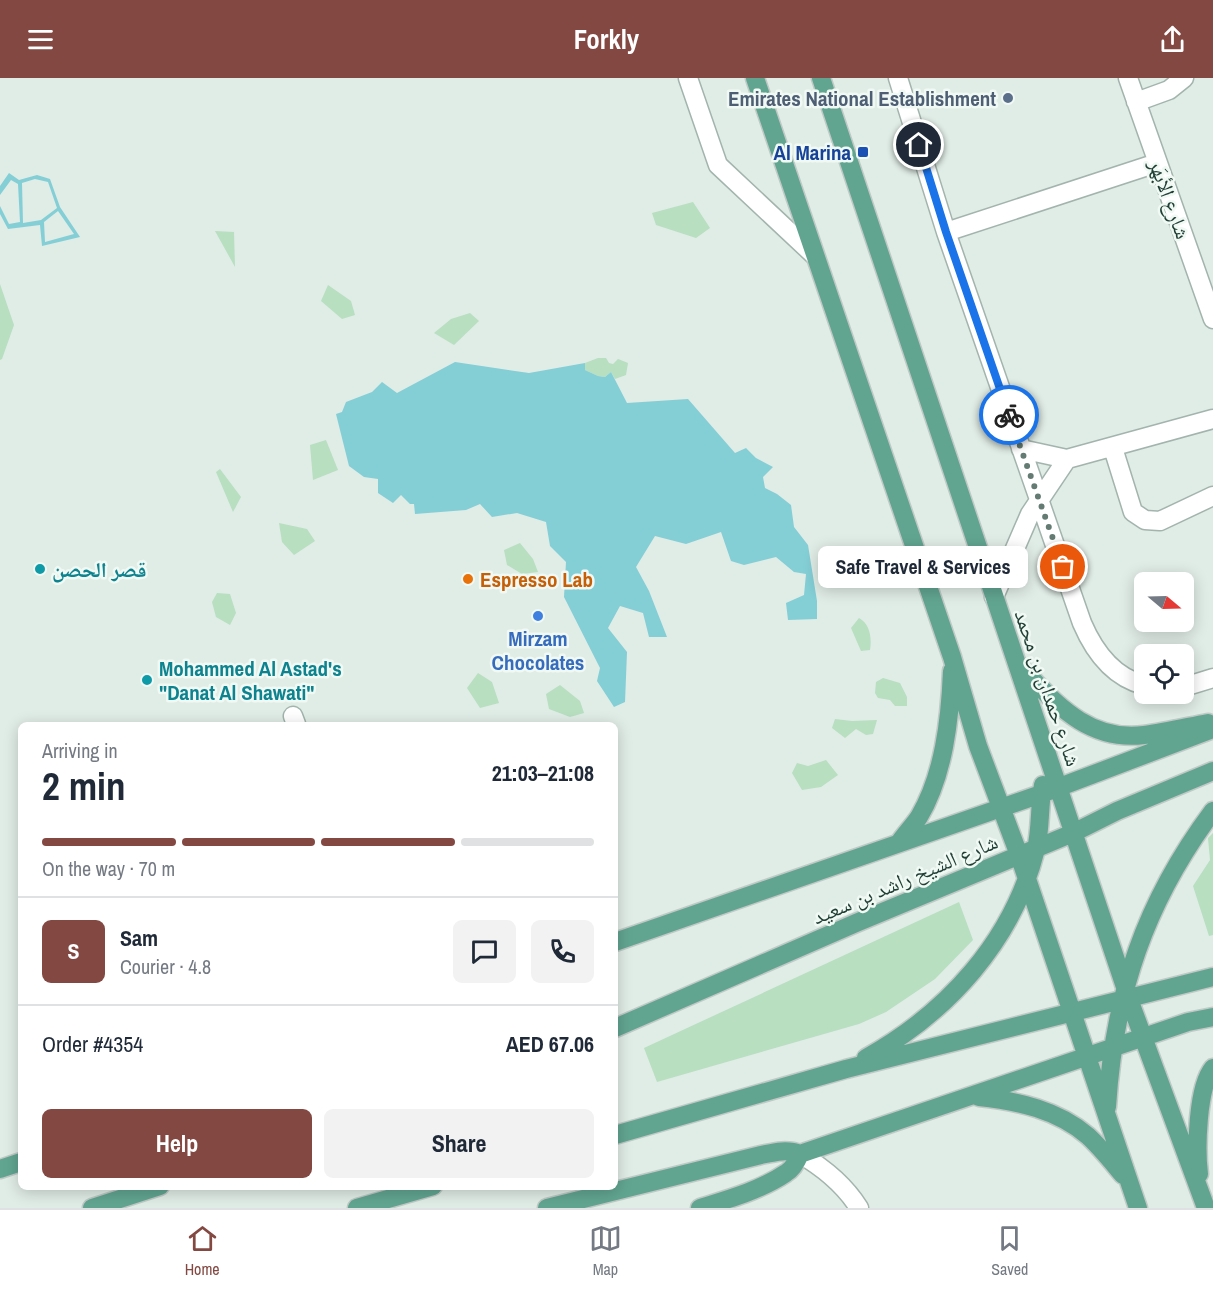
<!DOCTYPE html>
<html lang="en">
<head>
<meta charset="utf-8">
<style>
	:root { --surface:#fff; --page:#f2f2f3; --text:#1f2937; --muted:#747a83; --line:#e0e1e3; --accent:#824841 }
	body { margin:0; font-family:"Archivo Narrow","Noto Naskh Arabic",sans-serif; background:var(--page); color:var(--text); height:100vh; display:flex; flex-direction:column; font-size:22px; white-space:nowrap }
	* { box-sizing:border-box; margin:0 }
	p { font-size:20px; color:var(--muted) }
	.icon { flex:none; width:33px; height:33px; fill:none; stroke:currentColor; stroke-width:2; stroke-linecap:round; stroke-linejoin:round }
	.map { position:relative; flex:1; overflow:hidden }
	.details { position:absolute; left:18px; top:644px; width:600px; height:468px; display:flex; flex-direction:column; background:var(--surface); border-radius:9px; box-shadow:0 3px 15px #0003 }
	.details>* { flex:none }
	.needle { width:39px; rotate:109deg }
	.buttons { position:absolute; left:1134px; top:494px; display:grid; gap:12px }
	.buttons a { display:grid; place-items:center; width:60px; height:60px; border-radius:9px; background:var(--surface); box-shadow:0 3px 15px #0003; font-size:30px }
	.pin { position:absolute; display:grid; place-items:center; width:51px; height:51px; color:#fff; margin:-26px; border:3px solid #fff; border-radius:50%; box-shadow:0 2px 6px #0007 }
	.courier { position:absolute; display:grid; place-items:center; width:60px; height:60px; margin:-30px; border:4px solid #1a73e8; border-radius:50%; background:#fff; color:#222; box-shadow:0 2px 8px #0007 }
	.bubble { position:absolute; height:42px; border-radius:9px; background:var(--surface); box-shadow:0 3px 15px #0003; font-size:20px; font-weight:700; line-height:42px; text-align:center }
	.overview em { font-style:normal; font-weight:700 }
	.overview div { display:flex; flex-direction:column-reverse }
	.overview { display:flex; align-items:center; justify-content:space-between; height:102px; padding:0 24px }
	h1 { font-size:39px; font-weight:700; line-height:45px }
	.bar { display:grid; grid-template-columns:repeat(4,1fr); gap:9px 6px; align-content:center; height:72px; padding:0 24px }
	.bar i { height:8px; border-radius:4px; background:var(--line) }
	.bar .active { background:var(--accent) }
	.bar p { grid-column:span 4 }
	.line { display:flex; align-items:center; gap:15px; padding:0 24px; border-top:2px solid var(--line) }
	.line div { flex:1 }
	.round { display:grid; place-items:center; flex:none; width:63px; height:63px; border-radius:9px; background:var(--page) }
	.cta { display:flex; gap:12px; margin-top:auto; padding:12px 24px }
	.cta a { flex:1; height:69px; border-radius:9px; background:var(--accent); color:#fff; font-size:24px; font-weight:700; line-height:69px; text-align:center }
	.cta a+a { background:var(--page); color:var(--text) }
	header { display:flex; justify-content:space-between; align-items:center; height:78px; padding:0 24px; background:var(--accent); color:#fff; font-size:27px; font-weight:700 }
	.tab-bar { display:flex; justify-content:space-around; align-items:center; height:84px; border-top:2px solid var(--line); background:var(--surface); font-size:16px; color:var(--muted) }
	.tab-bar a { display:grid; justify-items:center; gap:3px }
	.tab-bar .active { color:var(--accent) }
	.map>svg:first-child { display:block }
	.green { fill:#b7dfc0 }
	.water { fill:#84ced6; fill-rule:evenodd }
	.lines { fill:none; stroke-linecap:round; stroke-linejoin:round }
	.minor-casing { stroke:#a2b4ad; stroke-width:21 }
	.major-casing { stroke:#c0c9c6; stroke-width:21 }
	.minor { stroke:#fff; stroke-width:18 }
	.major { stroke:#61a590; stroke-width:18 }
	.done { stroke:#637b72; stroke-width:6; stroke-dasharray:0 10.8 }
	.route { stroke:#1a73e8; stroke-width:8 }
	.service-dot { fill:#5c6f8a; stroke:#f1f9f4; stroke-width:2 }
	.transit-dot { fill:#1a4fb4; stroke:#f1f9f4; stroke-width:2 }
	.culture-dot { fill:#0f9aa8; stroke:#f1f9f4; stroke-width:2 }
	.food-dot { fill:#e8710a; stroke:#f1f9f4; stroke-width:2 }
	.shop-dot { fill:#3f7fe0; stroke:#f1f9f4; stroke-width:2 }
	.labels { text-anchor:middle; dominant-baseline:central; stroke-width:5; stroke-linejoin:round; paint-order:stroke }
	.service-label { font-size:21px; font-weight:bold; fill:#4e5e75; stroke:#f1f9f4; text-anchor:end }
	.transit-label { font-size:21px; font-weight:bold; fill:#164399; stroke:#f1f9f4; text-anchor:end }
	.street-label { font-size:21px; fill:#1f3e34; stroke:#f1f9f4 }
	.culture-label { font-size:21px; font-weight:bold; fill:#0d838f; stroke:#f1f9f4; text-anchor:start }
	.food-label { font-size:21px; font-weight:bold; fill:#c56008; stroke:#f1f9f4; text-anchor:start }
	.shop-label { font-size:21px; font-weight:bold; fill:#366cbe; stroke:#f1f9f4 }
</style>
</head>
<body>
<header><svg class="icon" aria-label="menu" viewBox="0 0 24 24"><path d="M4 6h16M4 12h16M4 18h16"/></svg>Forkly<svg class="icon" aria-label="share" viewBox="0 0 24 24"><path d="M12 15V3M7 8l5-5 5 5M5 13v7h14v-7"/></svg></header>
<div class="map">
<svg width="1213" height="1130" viewBox="0 0 1213 1130">
	<rect width="100%" height="100%" fill="#e0ece6"/>
	<!-- green -->
	<path class="green" d="M693,124l17,26 -14,10 -40,-13 -4,-12z
		M215,153l19,1 1,35z
		M0,206l14,41 -12,34 -2,1z
		M328,207l23,16 4,14 -13,4 -21,-18z
		M470,235l9,8 -25,24 -20,-12 17,-14z
		M598,280h8l3,5 4,1 5,-5 10,4 -2,12 -11,4 -4,-7 -6,5 -7,-1 -13,-6v-7z
		M326,362l12,30 -25,10 -3,-35z
		M220,391l21,28 -8,15 -17,-40z
		M279,445l28,6 8,12 -21,14 -12,-13z
		M520,465l13,16 5,13 -16,2 -15,-9 -3,-15z
		M217,515l13,1 6,19 -6,12 -14,-8 -4,-15z
		M859,540c11,6 13,20 11,32l-9,1 -10,-23z
		M478,595l14,9 7,21 -19,5 -13,-20z
		M883,600l17,5 7,14v9h-12l-5,-6 -12,-2 -3,-5 1,-11z
		M560,607l20,16 4,12 -14,4 -21,-8 -3,-15z
		M835,641l17,2 25,-1 -4,14 -7,1 -10,-6 -11,9 -13,-10z
		M826,682l12,15 -17,12 -19,3 -10,-17 5,-10 11,3z
		M1213,755v102l-4,1 -16,-50 17,-26 -2,-22z
		M959,824l14,38 -38,39 -49,33 -27,12 -202,58 -13,-34z"/>
	<!-- water -->
	<path class="water" d="M9,95l10,7 18,-5 13,4 10,28 20,30 -38,9 -2,-21 -32,4 -8,-15v-8l9,18 11,-2 -2,-38 -7,-4 -11,15v-9zM35,101l13,3 9,26 -16,12 -18,3 -1,-40zM58,133l16,23 -29,8 -1,-20z
		M455,284l74,11 56,-10v7l13,6 7,1 6,-5 16,31 61,-4 47,54 11,-5 10,10 17,9 -10,10 2,11 12,6 14,11 3,22 14,18 9,56v18l-29,1 -2,-17 18,-8 2,-21 -12,-2 -18,-15 -32,8 -13,-4 -10,-29 -35,12 -31,-8 -19,31 13,24 18,46h-18l-6,-24 -23,-7 -12,22 19,24 -2,50 -11,5 -17,-26 3,-13 -36,-71 2,-35 -16,-16 -4,-24 -29,-9 -25,4 -12,-13 -14,6 -51,4 -1,-10h-4l-9,-9 -8,8 -15,-10v-14l-14,-2 -15,-11 -13,-52 6,-2 4,-10 26,-10 10,-10 15,11z"/>
	<g class="lines">
		<defs>
			<path id="minor" d="M688,0l30,87 96,90
				M898,0l48,154 136,391c12,28 30,54 62,62
				M1128,0l85,241
				M1136,24l33,-12 15,-12
				M946,154l211,-69
				M1113,370l20,64 12,8 15,1 53,-25
				M1021,371l46,10 146,-40
				M994,519l36,-83 37,-55
				M1184,609l29,-9
				M293,638l3,8
				M800,1076c24,14 44,30 59,54"/>
			<path id="major" d="M755,0l197,579 26,89 41,109 119,353
				M821,0l308,921 77,209
				M1019,588c36,36 68,76 125,69 21,-3 43,-8 64,-12
				M899,765c6,-9 14,-17 20,-26 25,-42 31,-98 33,-146
				M615,864l426,-148 172,-65
				M615,950l241,-105 217,-90 44,-22 96,-40
				M866,980c81,-45 147,-117 170,-209 5,-20 3,-43 7,-64
				M979,1019c39,4 79,13 109,39 13,12 24,26 35,39
				M1107,1029c7,-113 38,-205 106,-296
				M615,1057l231,-66 367,-92
				M0,1091l21,-7
				M1199,1096c-3,-24 -2,-87 14,-106
				M92,1130l68,-22
				M357,1130l76,-22
				M547,1130l214,-53c14,-3 26,-6 39,-1l388,-132 25,-5
				M700,1130c29,-9 61,-18 86,-35 7,-4 11,-12 14,-19"/>
		</defs>
		<!-- minor casing -->
		<use href="#minor" class="minor-casing"/>
		<!-- major casing -->
		<use href="#major" class="major-casing"/>
		<!-- minor -->
		<use href="#minor" class="minor"/>
		<!-- major -->
		<use href="#major" class="major"/>
	</g>
	<g class="lines">
		<!-- done -->
		<path class="done" d="M1009,337l54,152"/>
		<!-- route -->
		<path class="route" d="M919,67l27,87 63,183"/>
	</g>
	<!-- markers -->
	<circle class="service-dot" cx="1008" cy="20" r="6"/>
	<rect class="transit-dot" x="857" y="68" width="12" height="12" rx="3"/>
	<g class="culture-dot">
		<circle cx="40" cy="491" r="6"/>
		<circle cx="147" cy="602" r="6"/>
	</g>
	<circle class="food-dot" cx="468" cy="501" r="6"/>
	<circle class="shop-dot" cx="538" cy="538" r="6"/>
	<g class="labels">
		<!-- service labels -->
		<g class="service-label">
			<text x="996" y="20">Emirates National Establishment</text>
		</g>
		<!-- transit labels -->
		<g class="transit-label">
			<text x="851" y="74">Al Marina</text>
		</g>
		<!-- street labels -->
		<g class="street-label">
			<text transform="translate(1170 121) rotate(70)">شارع الأبهَر</text>
			<text transform="translate(1048 610) rotate(71)">شارع حمدان بن محمد</text>
			<text transform="translate(905 801) rotate(-23)">شارع الشيخ راشد بن سعيد</text>
		</g>
		<!-- culture labels -->
		<g class="culture-label">
			<text x="52" y="491">قصر الحصن</text>
			<text x="159" y="590">Mohammed Al Astad's<tspan x="159" dy="24">"Danat Al Shawati"</tspan></text>
		</g>
		<!-- food labels -->
		<g class="food-label">
			<text x="480" y="501">Espresso Lab</text>
		</g>
		<!-- shop labels -->
		<g class="shop-label">
			<text x="538" y="560">Mirzam<tspan x="538" dy="24">Chocolates</tspan></text>
		</g>
	</g>
</svg>
<div class="buttons">
<a><svg class="needle" viewBox="-14 -14 28 28"><path d="M0-13l5 13h-10z" fill="#e53935"/><path d="M0 13l5-13h-10z" fill="#747a83"/></svg></a>
<a><svg class="icon" aria-label="locate" viewBox="0 0 24 24"><circle cx="12" cy="12" r="6"/><path d="M12 2v4M12 18v4M2 12h4M18 12h4"/></svg></a>
</div>
<div class="pin" style="left:1063px;top:489px;background:#ea580c"><svg class="icon" aria-label="bag" viewBox="0 0 24 24"><path d="M5 8h14l-1 12H6zM9 8a3 3 0 0 1 6 0"/></svg></div>
<div class="pin" style="left:919px;top:67px;background:#1f2937"><svg class="icon" aria-label="home" viewBox="0 0 24 24"><path d="M3 11l9-7 9 7M6 9v11h12V9"/></svg></div>
<div class="courier" style="left:1009px;top:337px"><svg class="icon" aria-label="bike" viewBox="0 0 24 24"><circle cx="6" cy="16" r="4"/><circle cx="18" cy="16" r="4"/><path d="M6 16l4-8h5l3 8M10 8l3 8H6M13 5h3"/></svg></div>
<div class="bubble" style="left:818px;top:468px;width:210px">Safe Travel &amp; Services</div>
<section class="details">
<div class="overview"><div><h1>2 min</h1><p>Arriving in</p></div><em>21:03–21:08</em></div>
<div class="bar"><i class="active"></i><i class="active"></i><i class="active"></i><i></i><p>On the way · 70 m</p></div>
<div class="line" style="height:108px"><b class="round" style="background:var(--accent);color:#fff">S</b><div><b>Sam</b><p>Courier · 4.8</p></div><a class="round"><svg class="icon" aria-label="chat" viewBox="0 0 24 24"><path d="M4 5h16v11H9l-5 4z"/></svg></a><a class="round"><svg class="icon" aria-label="phone" viewBox="0 0 24 24"><path d="M5 4h4l2 5-3 2q2 4 5 5l2-3 5 2v4C11 20 4 13 5 4z"/></svg></a></div>
<div class="line" style="height:78px"><div>Order #4354</div><b>AED 67.06</b></div>
<div class="cta"><a>Help</a><a>Share</a></div>
</section>
</div>
<nav class="tab-bar">
<a class="active"><svg class="icon" aria-label="home" viewBox="0 0 24 24"><path d="M3 11l9-7 9 7M6 9v11h12V9"/></svg>Home</a>
<a><svg class="icon" aria-label="map" viewBox="0 0 24 24"><path d="M3 6l6-2 6 2 6-2v14l-6 2-6-2-6 2zM9 4v14M15 6v14"/></svg>Map</a>
<a><svg class="icon" aria-label="saved" viewBox="0 0 24 24"><path d="M7 4h10v16l-5-4-5 4z"/></svg>Saved</a>
</nav>
</body>
</html>
